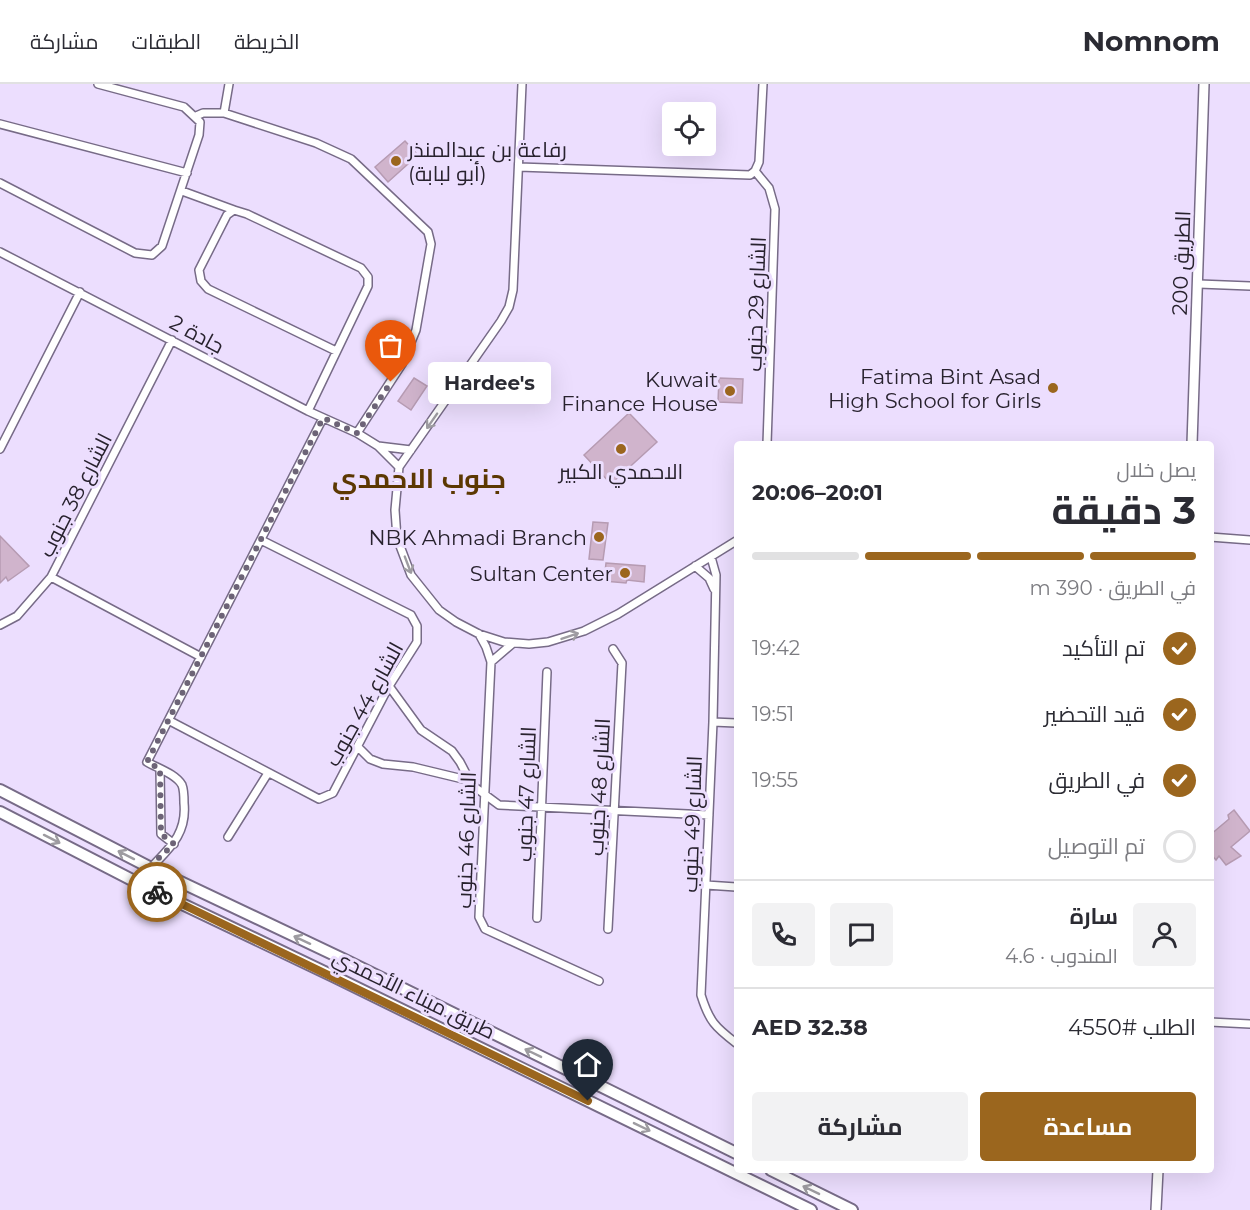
<!DOCTYPE html>
<html lang="ar">
<head>
<meta charset="utf-8">
<style>
	:root { --surface:#fff; --page:#f2f2f3; --text:#2b2b33; --muted:#7c7c81; --line:#e1e1e2; --accent:#9b661e }
	body { margin:0; font-family:Montserrat,Cairo,sans-serif; background:var(--page); color:var(--text); direction:rtl; height:100vh; display:flex; flex-direction:column; font-size:22px; white-space:nowrap }
	* { box-sizing:border-box; margin:0 }
	p { font-size:20px; color:var(--muted) }
	.icon { flex:none; width:33px; height:33px; fill:none; stroke:currentColor; stroke-width:2; stroke-linecap:round; stroke-linejoin:round }
	.map { position:relative; flex:1; overflow:hidden; direction:ltr }
	.side { position:absolute; left:734px; top:357px; width:480px; height:732px; display:flex; flex-direction:column; background:var(--surface); border-radius:6px; box-shadow:0 6px 24px #0002; direction:rtl }
	.side>* { flex:none }
	.fabs { position:absolute; left:662px; top:18px; display:grid; gap:12px }
	.fabs a { display:grid; place-items:center; width:54px; height:54px; border-radius:6px; background:var(--surface); box-shadow:0 6px 24px #0002; font-size:30px }
	.pin { position:absolute; display:grid; place-items:center; width:51px; height:51px; color:#fff; margin:-62px -26px; border-radius:50% 50% 50% 0; rotate:-45deg; box-shadow:0 0 6px #0007 }
	.pin .icon { rotate:45deg }
	.courier { position:absolute; display:grid; place-items:center; width:60px; height:60px; margin:-30px; border:4px solid #9b661e; border-radius:50%; background:#fff; color:#222; box-shadow:0 2px 8px #0007 }
	.bubble { position:absolute; height:42px; border-radius:6px; background:var(--surface); box-shadow:0 6px 24px #0002; font-size:20px; font-weight:700; line-height:42px; text-align:center; direction:rtl }
	.head em { font-style:normal; font-weight:700 }
	.head div { display:flex; flex-direction:column-reverse }
	.head { display:flex; align-items:center; justify-content:space-between; height:102px; padding:0 18px }
	h1 { font-size:39px; font-weight:700; line-height:45px }
	.bar { display:grid; grid-template-columns:repeat(4,1fr); gap:9px 6px; align-content:center; height:72px; padding:0 18px }
	.bar i { height:8px; border-radius:4px; background:var(--line) }
	.bar .active { background:var(--accent) }
	.bar p { grid-column:span 4 }
	.line { display:flex; align-items:center; gap:15px; padding:0 18px; border-top:2px solid var(--line) }
	.line div { flex:1 }
	.round { display:grid; place-items:center; flex:none; width:63px; height:63px; border-radius:6px; background:var(--page) }
	ol { padding:0 18px; list-style:none }
	li { display:flex; align-items:center; gap:18px; height:66px }
	li p { margin-inline-start:auto }
	li .icon { padding:6px; border-radius:50%; background:var(--accent); color:#fff; stroke-width:4 }
	li:last-child { color:var(--muted) }
	li i { width:33px; height:33px; border:3px solid var(--line); border-radius:50% }
	.action { display:flex; gap:12px; margin-top:auto; padding:12px 18px }
	.action a { flex:1; height:69px; border-radius:6px; background:var(--accent); color:#fff; font-size:24px; font-weight:700; line-height:69px; text-align:center }
	.action a+a { background:var(--page); color:var(--text) }
	header { display:flex; align-items:center; gap:36px; box-sizing:border-box; height:84px; padding:0 30px; background:var(--surface); border-bottom:2px solid var(--line) }
	header strong { font-size:28px }
	nav { display:flex; gap:33px; margin-inline-start:auto; font-size:21px }
	.map>svg:first-child { display:block }
	.building { fill:#d0b4cc; stroke:#b69bb2; stroke-width:1.5 }
	.lines { fill:none; stroke-linecap:round; stroke-linejoin:round }
	.street-casing { stroke:#776b87; stroke-width:10 }
	.secondary-casing { stroke:#776b87; stroke-width:12 }
	.primary-casing { stroke:#776b87; stroke-width:14 }
	.street { stroke:#fff; stroke-width:7 }
	.secondary { stroke:#fff; stroke-width:9 }
	.primary { stroke:#fff; stroke-width:10 }
	.oneway { stroke:#9e9ca1 }
	.done { stroke:#6d6477; stroke-width:6; stroke-dasharray:0 10.8 }
	.route { stroke:#9b661e; stroke-width:8 }
	.poi-dot { fill:#9b661e; stroke:#ecdefe; stroke-width:2 }
	.labels { text-anchor:middle; dominant-baseline:central; stroke-width:6; stroke-linejoin:round; paint-order:stroke }
	.poi-label { font-size:21px; fill:#28222e; stroke:#ecdefe; text-anchor:end }
	.street-label { font-size:21px; fill:#28222e; stroke:#ecdefe }
	.district-label { font-size:27px; font-weight:bold; fill:#5c3802; stroke:#ecdefe }
</style>
</head>
<body>
<header>
<strong>Nomnom</strong>
<nav><a>الخريطة</a><a>الطبقات</a><a>مشاركة</a></nav>
</header>
<div class="map">
<svg width="1250" height="1126" viewBox="0 0 1250 1126">
	<rect width="100%" height="100%" fill="#ecdefe"/>
	<!-- building -->
	<path class="building" d="M405,57l13,14 -30,27 -13,-15z
		M414,294l13,8 -16,24 -13,-9z
		M719,294l24,1 -1,24 -24,-1z
		M629,329l28,29 -46,42 -27,-29z
		M593,438l15,1 -5,37 -14,-1z
		M0,452l29,30 -21,15 -2,-4 -6,6z
		M606,479l39,3 -1,16 -17,-2 -1,3 -22,-2z
		M1234,726l16,21 -19,16 10,9 -15,9 -7,-9 -3,4 -6,-7v-18l19,-16 -1,-4z"/>
	<g class="lines">
		<defs>
			<path id="street" d="M522,0l-9,206 -4,17 -8,14 -102,146 -4,43 2,28 14,37 28,35 17,12 23,12 25,8 25,2 19,-2 36,-11 34,-17 118,-73
				M224,29l5,-29
				M196,32l7,-3h21l92,30 35,16 77,73 3,12 -15,86 -14,34 -45,69
				M0,40l187,49
				M519,83l231,8 5,-4 4,-9 4,-78
				M755,87l14,17 6,21 -8,235
				M0,99l135,70 17,2 10,-9 37,-111 1,-13 -16,-15 -86,-23
				M182,107l52,19
				M0,168l308,159 49,22 21,13 21,21
				M1199,200l51,2
				M172,256l-121,237 150,80
				M308,327l60,-125v-9l-7,-9 -114,-54 -13,-4 -7,5 -28,55 2,11 7,8 128,62
				M378,362l33,4
				M0,365l80,-157
				M1210,453l40,3
				M711,473l5,18 -3,147 -12,273c8,26 14,32 35,48
				M695,482l14,12 5,11
				M0,541l17,-9 34,-39
				M479,550l7,13 5,15 -12,255 6,12 114,52
				M491,578l21,-18
				M389,602l32,44 31,21 8,11 12,23 27,20 210,10
				M170,637l149,78 14,-6 56,-107 28,-44v-16l-6,-11 -150,-75
				M713,638l23,1
				M358,663l12,12 13,5 30,3 54,13
				M160,685l1,65 13,10
				M228,753l40,-64
				M138,799c20,-28 50,-41 46,-80 0,-5 0,-13 -2,-18 -6,-11 -25,-17 -35,-23l176,-344
				M706,801l30,2
				M537,834l10,-246
				M608,845l14,-266 -9,-14
				M1210,938l40,2"/>
			<path id="secondary" d="M1192,360l12,-360
				M1156,1126l2,-40"/>
			<path id="primary" d="M0,706l149,77 194,92 393,194
				M0,728l138,71 197,94 476,233
				M771,1086l81,40"/>
		</defs>
		<!-- street casing -->
		<use href="#street" class="street-casing"/>
		<!-- secondary casing -->
		<use href="#secondary" class="secondary-casing"/>
		<!-- primary casing -->
		<use href="#primary" class="primary-casing"/>
		<!-- street -->
		<use href="#street" class="street"/>
		<!-- secondary -->
		<use href="#secondary" class="secondary"/>
		<!-- primary -->
		<use href="#primary" class="primary"/>
	</g>
	<!-- one-way arrows -->
	<defs><path id="oneway-shaft" d="M-6 0H5M1.5-3L5.5 0L1.5 3" fill="none" stroke-width="1.6" stroke-linecap="round" stroke-linejoin="round" transform="scale(1.5)"/></defs>
	<g class="oneway">
		<use href="#oneway-shaft" transform="translate(432 337) rotate(125)"/>
		<use href="#oneway-shaft" transform="translate(408 481) rotate(69)"/>
		<use href="#oneway-shaft" transform="translate(570 552) rotate(-19)"/>
		<use href="#oneway-shaft" transform="translate(52 755) rotate(27)"/>
		<use href="#oneway-shaft" transform="translate(126 771) rotate(-153)"/>
		<use href="#oneway-shaft" transform="translate(302 856) rotate(-155)"/>
		<use href="#oneway-shaft" transform="translate(533 969) rotate(-154)"/>
		<use href="#oneway-shaft" transform="translate(642 1043) rotate(26)"/>
		<use href="#oneway-shaft" transform="translate(811 1106) rotate(-154)"/>
	</g>
	<g class="lines">
		<!-- done -->
		<path class="done" d="M157,808l-19,-9 11,-16 25,-23 -13,-10 -1,-65 -13,-7 176,-344 34,15 34,-51"/>
		<!-- route -->
		<path class="route" d="M157,808l431,209"/>
	</g>
	<!-- markers -->
	<g class="poi-dot">
		<circle cx="396" cy="77" r="6"/>
		<circle cx="1053" cy="304" r="6"/>
		<circle cx="730" cy="307" r="6"/>
		<circle cx="621" cy="365" r="6"/>
		<circle cx="599" cy="453" r="6"/>
		<circle cx="625" cy="489" r="6"/>
	</g>
	<g class="labels">
		<!-- poi labels -->
		<g class="poi-label">
			<text x="408" y="65" text-anchor="start">رفاعة بن عبدالمنذر<tspan x="408" dy="24">(أبو لبابة)</tspan></text>
			<text x="1041" y="292">Fatima Bint Asad<tspan x="1041" dy="24">High School for Girls</tspan></text>
			<text x="718" y="295">Kuwait<tspan x="718" dy="24">Finance House</tspan></text>
			<text x="621" y="387" text-anchor="middle">الاحمدي الكبير</text>
			<text x="587" y="453">NBK Ahmadi Branch</text>
			<text x="613" y="489">Sultan Center</text>
		</g>
		<!-- street labels -->
		<g class="street-label">
			<text transform="translate(1181 179) rotate(-88)">الطريق 200</text>
			<text transform="translate(756 220) rotate(-88)">الشارع 29 جنوب</text>
			<text transform="translate(197 250) rotate(28)">جادة 2</text>
			<text transform="translate(75 411) rotate(-63)">الشارع 38 جنوب</text>
			<text transform="translate(364 620) rotate(-61)">الشارع 44 جنوب</text>
			<text transform="translate(599 703) rotate(-87)">الشارع 48 جنوب</text>
			<text transform="translate(526 710) rotate(-88)">الشارع 47 جنوب</text>
			<text transform="translate(692 740) rotate(-88)">الشارع 49 جنوب</text>
			<text transform="translate(466 756) rotate(-88)">الشارع 46 جنوب</text>
			<text transform="translate(414 910) rotate(26)">طريق ميناء الأحمدي</text>
		</g>
		<!-- district labels -->
		<g class="district-label">
			<text x="419" y="394">جنوب الاحمدي</text>
		</g>
	</g>
</svg>
<div class="fabs">
<a><svg class="icon" aria-label="locate" viewBox="0 0 24 24"><circle cx="12" cy="12" r="6"/><path d="M12 2v4M12 18v4M2 12h4M18 12h4"/></svg></a>
</div>
<div class="pin" style="left:391px;top:298px;background:#ea580c"><svg class="icon" aria-label="bag" viewBox="0 0 24 24"><path d="M5 8h14l-1 12H6zM9 8a3 3 0 0 1 6 0"/></svg></div>
<div class="pin" style="left:588px;top:1017px;background:#1f2937"><svg class="icon" aria-label="home" viewBox="0 0 24 24"><path d="M3 11l9-7 9 7M6 9v11h12V9"/></svg></div>
<div class="courier" style="left:157px;top:808px"><svg class="icon" aria-label="bike" viewBox="0 0 24 24"><circle cx="6" cy="16" r="4"/><circle cx="18" cy="16" r="4"/><path d="M6 16l4-8h5l3 8M10 8l3 8H6M13 5h3"/></svg></div>
<div class="bubble" style="left:428px;top:278px;width:123px">Hardee's</div>
<section class="side">
<div class="head"><div><h1>3 دقيقة</h1><p>يصل خلال</p></div><em>20:01–20:06</em></div>
<div class="bar"><i class="active"></i><i class="active"></i><i class="active"></i><i></i><p>في الطريق · 390 m</p></div>
<ol>
<li><svg class="icon" aria-label="check" viewBox="0 0 24 24"><path d="M5 12l5 5 9-10"/></svg>تم التأكيد<p>19:42</p></li>
<li><svg class="icon" aria-label="check" viewBox="0 0 24 24"><path d="M5 12l5 5 9-10"/></svg>قيد التحضير<p>19:51</p></li>
<li><svg class="icon" aria-label="check" viewBox="0 0 24 24"><path d="M5 12l5 5 9-10"/></svg>في الطريق<p>19:55</p></li>
<li><i></i>تم التوصيل</li>
</ol>
<div class="line" style="height:108px"><a class="round"><svg class="icon" aria-label="person" viewBox="0 0 24 24"><circle cx="12" cy="8" r="4"/><path d="M4 21q1-7 8-7t8 7"/></svg></a><div><b>سارة</b><p>المندوب · 4.6</p></div><a class="round"><svg class="icon" aria-label="chat" viewBox="0 0 24 24"><path d="M4 5h16v11H9l-5 4z"/></svg></a><a class="round"><svg class="icon" aria-label="phone" viewBox="0 0 24 24"><path d="M5 4h4l2 5-3 2q2 4 5 5l2-3 5 2v4C11 20 4 13 5 4z"/></svg></a></div>
<div class="line" style="height:78px"><div>الطلب #4550</div><b>AED 32.38</b></div>
<div class="action"><a>مساعدة</a><a>مشاركة</a></div>
</section>
</div>
</body>
</html>
